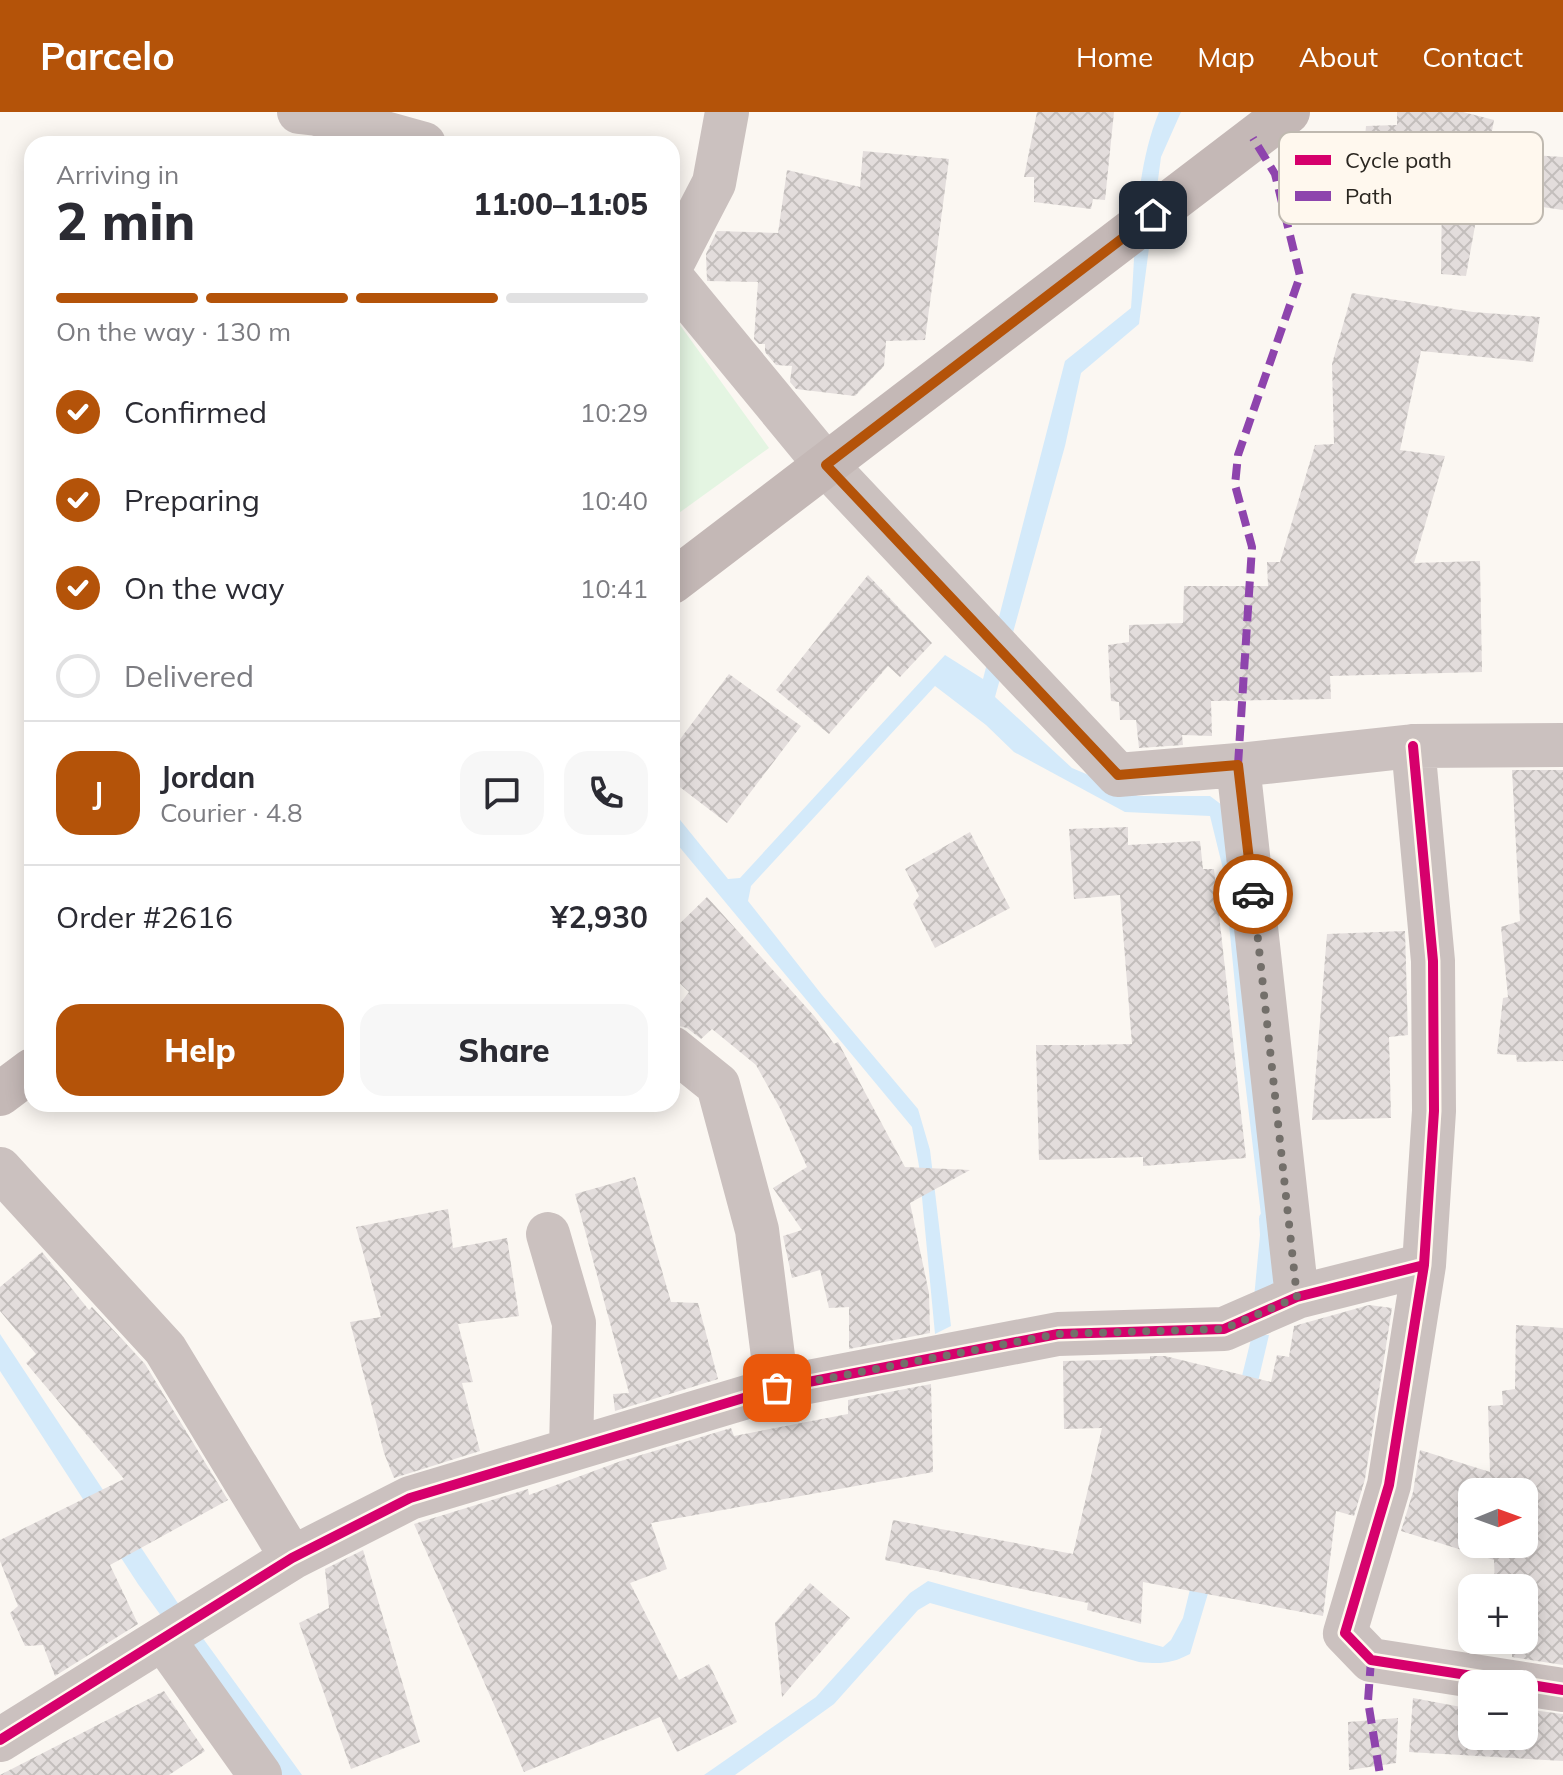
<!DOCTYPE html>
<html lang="en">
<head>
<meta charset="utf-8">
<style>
	:root { --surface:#fff; --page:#f7f7f7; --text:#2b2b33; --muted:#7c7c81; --line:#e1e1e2; --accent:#b45309 }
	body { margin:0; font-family:Mulish,sans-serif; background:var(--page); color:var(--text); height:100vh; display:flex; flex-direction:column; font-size:30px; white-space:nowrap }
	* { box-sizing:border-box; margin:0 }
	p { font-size:26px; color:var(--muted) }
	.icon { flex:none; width:44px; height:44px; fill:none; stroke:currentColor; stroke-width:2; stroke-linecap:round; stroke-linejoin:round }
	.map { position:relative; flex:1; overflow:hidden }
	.panel { position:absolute; left:24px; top:24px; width:656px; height:976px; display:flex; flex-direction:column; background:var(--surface); border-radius:24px; box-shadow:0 4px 20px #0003 }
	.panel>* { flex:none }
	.needle { width:52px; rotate:89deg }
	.buttons { position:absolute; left:1458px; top:1366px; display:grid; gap:16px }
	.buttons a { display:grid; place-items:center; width:80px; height:80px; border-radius:16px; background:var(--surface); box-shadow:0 4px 20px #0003; font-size:40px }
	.pin { position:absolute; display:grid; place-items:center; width:68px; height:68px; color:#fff; margin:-34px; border-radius:16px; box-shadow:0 4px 12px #0006 }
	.courier { position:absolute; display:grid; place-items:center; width:80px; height:80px; margin:-40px; border:6px solid #b45309; border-radius:50%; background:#fff; color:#222; box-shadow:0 2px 10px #0007 }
	.head em { font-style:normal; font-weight:800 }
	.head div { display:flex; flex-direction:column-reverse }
	.head { display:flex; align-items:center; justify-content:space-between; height:136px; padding:0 32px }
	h1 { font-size:52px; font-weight:800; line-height:60px }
	.bar { display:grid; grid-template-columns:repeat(4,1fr); gap:12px 8px; align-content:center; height:96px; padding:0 32px }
	.bar i { height:10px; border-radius:6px; background:var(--line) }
	.bar .selected { background:var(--accent) }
	.bar p { grid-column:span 4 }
	.line { display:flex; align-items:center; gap:20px; padding:0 32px; border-top:2px solid var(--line) }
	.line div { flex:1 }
	.round { display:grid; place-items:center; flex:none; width:84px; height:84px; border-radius:24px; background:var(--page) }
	ol { padding:0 32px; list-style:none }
	li { display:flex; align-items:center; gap:24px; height:88px }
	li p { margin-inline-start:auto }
	li .icon { padding:8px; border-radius:50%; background:var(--accent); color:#fff; stroke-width:4 }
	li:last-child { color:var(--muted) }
	li i { width:44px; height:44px; border:4px solid var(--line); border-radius:50% }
	.primary-button { display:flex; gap:16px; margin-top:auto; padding:16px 32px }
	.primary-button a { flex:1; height:92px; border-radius:24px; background:var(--accent); color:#fff; font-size:32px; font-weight:800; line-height:92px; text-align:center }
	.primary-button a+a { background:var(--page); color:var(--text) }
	header { display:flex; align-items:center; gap:48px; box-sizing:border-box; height:112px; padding:0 40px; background:var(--accent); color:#fff }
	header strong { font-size:38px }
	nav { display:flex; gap:44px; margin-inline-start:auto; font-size:28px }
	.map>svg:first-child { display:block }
	.green { fill:#e4f5e2 }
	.water { fill:#d4eafa }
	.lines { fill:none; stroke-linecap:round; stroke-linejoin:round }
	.stream { stroke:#d4eafa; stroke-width:18 }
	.building { fill:url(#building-cross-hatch); fill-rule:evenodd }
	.minor { stroke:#cbc1bf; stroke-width:44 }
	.major { stroke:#c4b8b6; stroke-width:44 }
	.quiet { stroke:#8e44ad; stroke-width:8; stroke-dasharray:16 8; stroke-linecap:butt }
	.cycleway-casing { stroke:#fff8ee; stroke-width:15 }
	.cycleway { stroke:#d6006c; stroke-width:10 }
	.done { stroke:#736f6a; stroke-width:8; stroke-dasharray:0 14.4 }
	.route { stroke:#b45309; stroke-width:10 }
	.key { fill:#fff8ee; stroke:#bfb9b0; stroke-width:2 }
	.key-label { font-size:22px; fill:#2a2620 }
</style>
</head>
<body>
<header>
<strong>Parcelo</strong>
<nav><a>Home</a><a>Map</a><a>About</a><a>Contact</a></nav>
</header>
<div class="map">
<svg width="1563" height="1663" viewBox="0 0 1563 1663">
	<defs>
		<pattern id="building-cross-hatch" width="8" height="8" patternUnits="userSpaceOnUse" patternTransform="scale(2)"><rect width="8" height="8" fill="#e3dddc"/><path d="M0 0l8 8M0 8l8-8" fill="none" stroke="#c3bebc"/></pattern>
	</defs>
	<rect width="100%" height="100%" fill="#fbf7f2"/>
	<!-- green -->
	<path class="green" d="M672,202l97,134 -97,70z"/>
	<!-- water -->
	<path class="water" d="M1159,0h22l-20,45 -22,167 -58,49 -16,73 -70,251 77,71 66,28h72l16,12 54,431 -16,1 -22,-184 -18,-183 -14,-57 -85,-4 -111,-60 -28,-27 -51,-39 -184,200 -3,15 74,94 96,114 12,41 21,176 -16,8 -16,-168 -7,-39 -240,-289v-28l56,69 12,-1 205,-223 38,24 82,-318 66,-53c5,-64 3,-135 28,-196z
		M0,1222l181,274 121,167h-25l-139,-191 -138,-213z
		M1252,1223h17l-60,255 -19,64c-19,10 -30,10 -51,8l-209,-59 -12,7 -84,94 -99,71h-31l112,-78 94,-104 18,-12 235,66 8,-7 12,-22z"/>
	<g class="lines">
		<!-- stream -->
		<path class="stream" d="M1262,1197l7,-74 -1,-16"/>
	</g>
	<!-- building -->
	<path class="building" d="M1037,0h77l-9,88 -12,-1 -2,10 -57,-7v-25h-10z
		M1397,0h66l31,8 -6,32 75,5v53l-83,-12 -14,78 -25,-2 1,-88 -90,-3 -1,-45 14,-1 1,-11 31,-1z
		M863,39l86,8 -24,181 -39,1 -2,25 -29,30 -59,-7 -6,-7 2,-16 -16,-1 -11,-13v-8h-6l-5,-5 4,-57 -51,-1 -1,-27 11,-23 61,2 9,-63 73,17z
		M1352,181l121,19 67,5 -7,45 -112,-11 -21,99 45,6 -31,107 66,-2 2,111 -152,4 1,23 -120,2 1,35 -30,-1 1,10 -44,3 -3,-28h-16l-1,-18 -8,-1 -3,-56 21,-3v-17l54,-2 1,-37h84l-1,-24h13l35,-117 19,-1 -2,-80z
		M868,463l64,68 -32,34 -12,-11 -59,68 -53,-44z
		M729,562l72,52 -74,97 -55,-42v-31z
		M1512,658h51v291l-46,1 -1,-7 -19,-1 6,-56 5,-1 -7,-70 19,-6z
		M1128,715v18l72,-4 3,28h11l32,289 -103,8v-9l-104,3 -3,-115h48l1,2v-2l47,-1 -12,-149 -46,4 -5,-70z
		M970,720l40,76 -75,40 -22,-44 6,-8 -14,-27z
		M707,785l108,120 19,27 4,-2 67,125 65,3 -60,33 19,90 1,40 -81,16v-42l-20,1 -9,-38 -28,8 -9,-42 19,-6 -29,-42 34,-21 -26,-57 -25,-45 -44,-36 -11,10 -14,-11 -15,-4v-10l17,-22 -17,-16v-45z
		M1405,819l3,104 -19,2 2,81 -79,2 15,-186z
		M635,1065l36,125 27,1 20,76 -103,32 -2,-17 16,-1 -54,-199z
		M448,1097l5,39 54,-10 12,78 -61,8 15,58 -11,1 18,68 -86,27 -10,-25 -34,-131 31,-5 -25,-90z
		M42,1140l47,58 3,-3 53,57 83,136 -118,65 28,59 -83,52 -12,-31 -18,1 -15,-33 8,-7 -18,-45v-21l124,-61 -98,-116 10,-9 -36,-43v-24z
		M1369,1193l23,3 -27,171 -11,37 -18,-5 -13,105 -180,-34 -2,42 -54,-14 1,-7 -203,-43 8,-40 180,34 29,-126 -38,1 -1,-68 87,-2v-3h15l106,26 6,-27 12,2 5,-31z
		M1516,1213l47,3v337l-51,-8v-17h12v-52h-29l-1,-28 -93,-29 12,-39 7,-42 70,22 -2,-66 15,-1 -1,-14 13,-2zM1472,1380h52v52h-52z
		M931,1272l2,88 -282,51 16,46 -37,14 49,97 30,-16 28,58 -60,30 -17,-35 -136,55 -110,-248 114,-35 1,6 92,-34 110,-33 3,8 114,-22v-14z
		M363,1438l57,192 -69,27 -52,-146 30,-15 -4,-39z
		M810,1471l40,35 -68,79 -7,-74z
		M164,1579l41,60 -36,24h-169z
		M1413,1586l59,11v27h52v-27l39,5v47l-154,-9z
		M1398,1606l-2,45 -47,7 -1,-48z"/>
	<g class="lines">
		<!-- minor -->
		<path class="minor" d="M299,0l18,2 107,30
			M672,152l42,-81 13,-71
			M672,166l154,187 292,310 120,-10 175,-19 150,-1
			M1413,634l20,215 1,150 -10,154 -35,220 -44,148 26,27 192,30
			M1238,653l59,532
			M672,936l46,37 39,145 20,158
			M0,1057l165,180 127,209
			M548,1122l26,89 -3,126
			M163,1527l97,136
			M0,1628l292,-182 118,-60 367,-110 281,-54 166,-5 73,-32 127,-32"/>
		<!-- major -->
		<path class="major" d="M672,470l616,-470
			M0,982l32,-24"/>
		<!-- quiet -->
		<path class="quiet" d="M1238,653l14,-218 -17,-62 3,-30 62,-179 -25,-102 -22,-36
			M1371,1548l-3,41 12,74"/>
		<defs>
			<path id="cycleway" d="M1413,634l20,215 1,150 -10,154 -35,220 -44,148 26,27 192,30
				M0,1628l292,-182 118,-60 367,-110 281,-54 166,-5 73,-32 127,-32"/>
		</defs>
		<!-- cycleway casing -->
		<use href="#cycleway" class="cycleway-casing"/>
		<!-- cycleway -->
		<use href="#cycleway" class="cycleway"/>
	</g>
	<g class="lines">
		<!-- done -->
		<path class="done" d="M777,1276l281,-54 166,-5 73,-32 -44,-403"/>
		<!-- route -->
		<path class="route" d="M1153,103l-327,250 292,310 120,-10 15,129"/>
	</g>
	<!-- legend -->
	<rect x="1279" y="20" width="264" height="92" rx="12" class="key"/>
	<rect x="1295" y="43" width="36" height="10" fill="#d6006c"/>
	<rect x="1295" y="79" width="36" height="10" fill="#8e44ad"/>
	<g class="key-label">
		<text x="1345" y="56">Cycle path</text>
		<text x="1345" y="92">Path</text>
	</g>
</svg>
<div class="buttons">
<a><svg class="needle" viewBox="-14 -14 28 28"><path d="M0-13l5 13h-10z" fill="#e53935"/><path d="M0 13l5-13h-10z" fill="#7c7c81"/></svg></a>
<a>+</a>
<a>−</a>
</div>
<div class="pin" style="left:777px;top:1276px;background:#ea580c"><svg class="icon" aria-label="bag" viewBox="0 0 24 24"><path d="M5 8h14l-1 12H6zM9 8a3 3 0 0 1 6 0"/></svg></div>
<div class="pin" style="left:1153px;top:103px;background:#1f2937"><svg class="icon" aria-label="home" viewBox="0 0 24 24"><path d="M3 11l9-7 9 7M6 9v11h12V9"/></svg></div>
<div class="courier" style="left:1253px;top:782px"><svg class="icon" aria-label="car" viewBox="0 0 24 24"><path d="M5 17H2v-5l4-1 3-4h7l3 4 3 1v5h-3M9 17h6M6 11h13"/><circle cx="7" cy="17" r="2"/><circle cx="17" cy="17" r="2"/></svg></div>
<section class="panel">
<div class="head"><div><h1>2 min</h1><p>Arriving in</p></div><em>11:00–11:05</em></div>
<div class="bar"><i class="selected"></i><i class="selected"></i><i class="selected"></i><i></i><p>On the way · 130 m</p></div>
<ol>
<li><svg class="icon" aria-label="check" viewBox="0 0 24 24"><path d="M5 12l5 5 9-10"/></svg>Confirmed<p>10:29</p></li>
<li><svg class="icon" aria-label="check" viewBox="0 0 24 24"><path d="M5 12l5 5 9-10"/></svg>Preparing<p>10:40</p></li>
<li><svg class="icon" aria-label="check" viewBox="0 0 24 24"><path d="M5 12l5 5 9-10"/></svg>On the way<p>10:41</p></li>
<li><i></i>Delivered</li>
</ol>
<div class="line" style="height:144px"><b class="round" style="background:var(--accent);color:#fff">J</b><div><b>Jordan</b><p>Courier · 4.8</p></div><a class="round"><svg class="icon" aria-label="chat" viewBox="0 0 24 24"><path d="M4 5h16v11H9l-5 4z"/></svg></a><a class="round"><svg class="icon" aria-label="phone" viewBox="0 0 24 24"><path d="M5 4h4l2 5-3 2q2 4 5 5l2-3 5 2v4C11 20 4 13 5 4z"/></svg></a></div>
<div class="line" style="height:104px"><div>Order #2616</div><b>¥2,930</b></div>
<div class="primary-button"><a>Help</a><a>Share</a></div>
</section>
</div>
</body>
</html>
